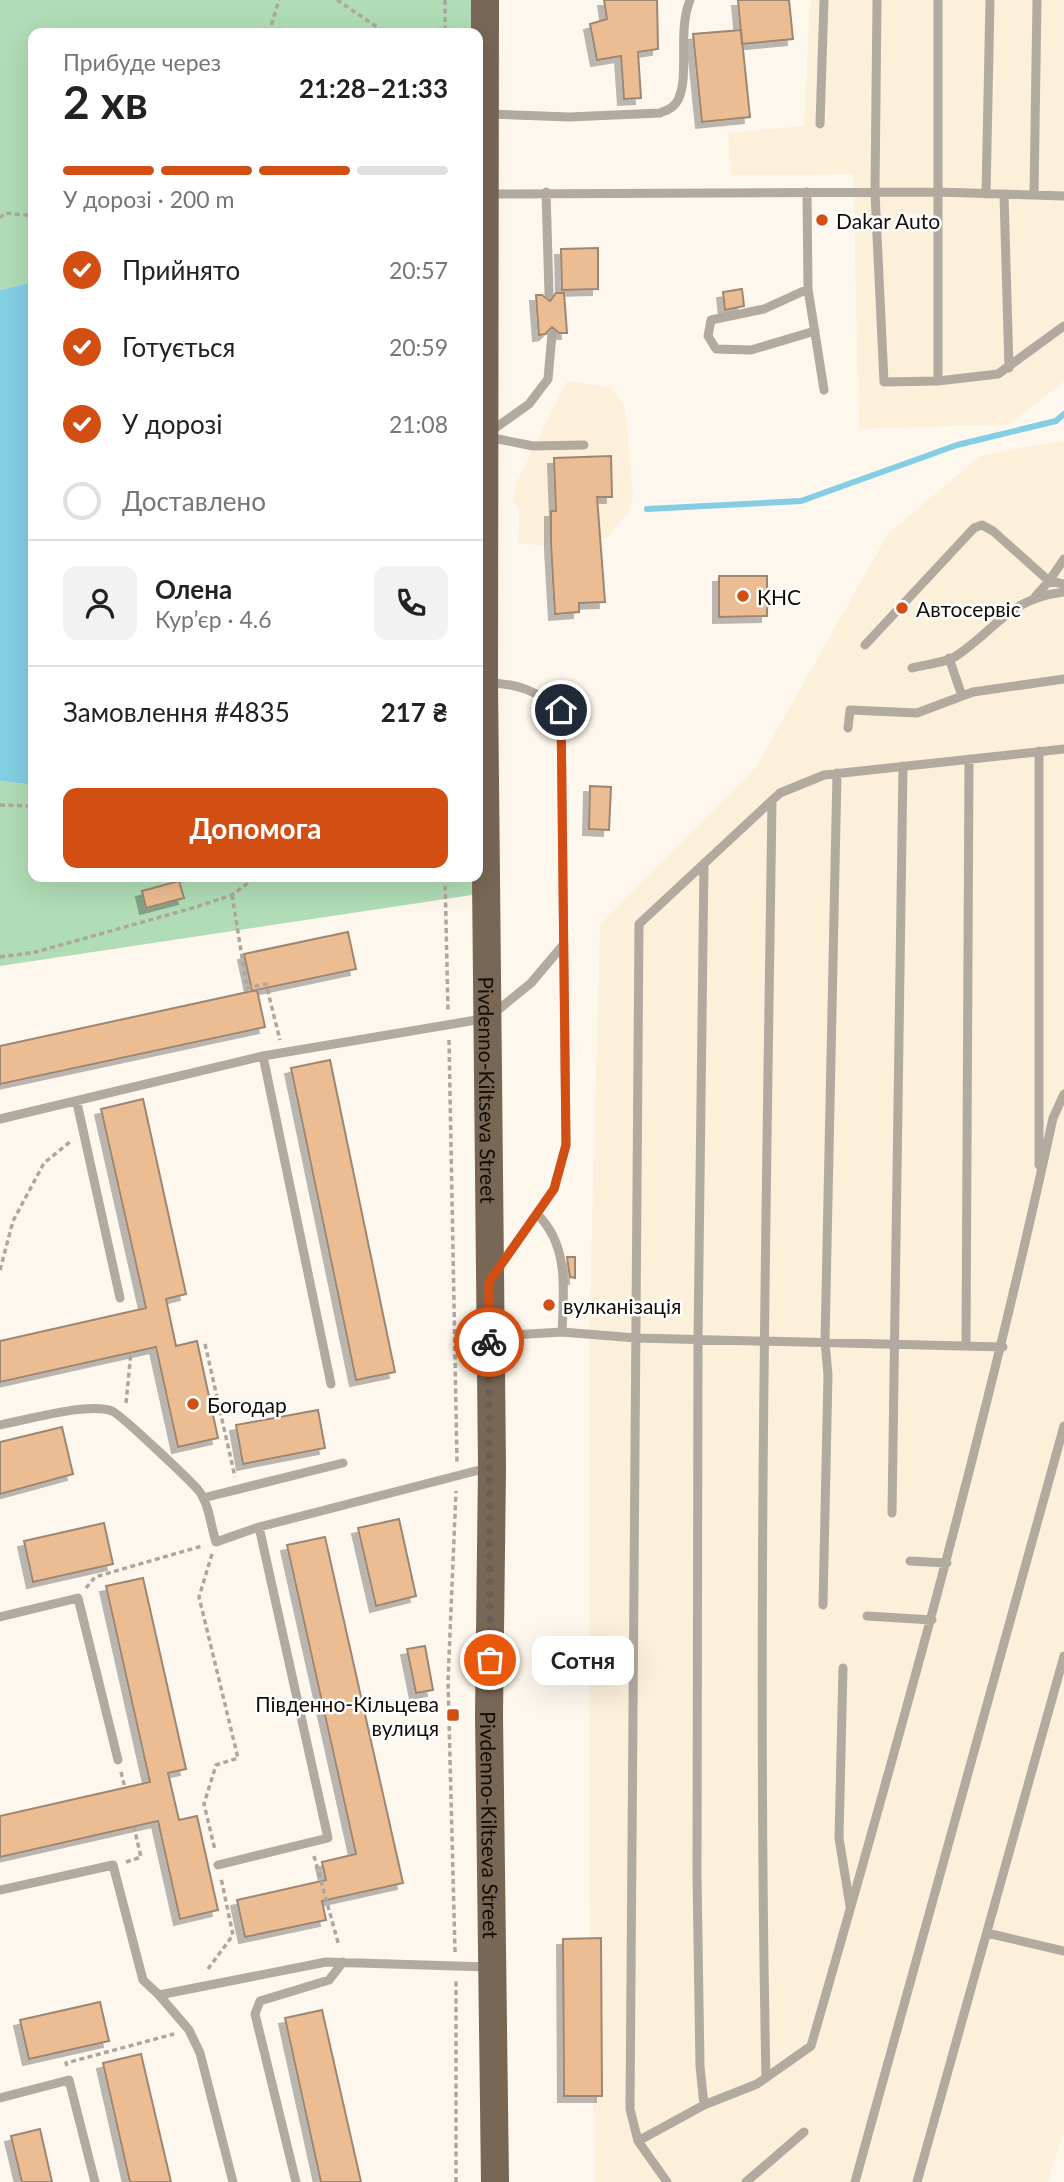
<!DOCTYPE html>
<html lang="uk">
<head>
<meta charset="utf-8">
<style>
	:root { --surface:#fff; --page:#f2f2f2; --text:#222; --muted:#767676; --line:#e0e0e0; --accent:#d34e12 }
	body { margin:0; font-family:Lato,sans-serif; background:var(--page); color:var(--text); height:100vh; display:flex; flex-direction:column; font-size:26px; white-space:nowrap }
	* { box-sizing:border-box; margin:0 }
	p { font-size:23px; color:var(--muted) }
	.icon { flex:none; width:38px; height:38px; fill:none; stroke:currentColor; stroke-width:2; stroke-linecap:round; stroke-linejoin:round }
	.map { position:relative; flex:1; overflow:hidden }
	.panel { position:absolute; left:28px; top:28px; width:455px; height:854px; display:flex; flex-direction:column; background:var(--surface); border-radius:14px; box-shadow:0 7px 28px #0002 }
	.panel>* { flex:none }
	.pin { position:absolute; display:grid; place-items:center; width:60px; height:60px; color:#fff; margin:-30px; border:4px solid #fff; border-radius:50%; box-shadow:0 2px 7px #0007 }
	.courier { position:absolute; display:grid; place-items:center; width:70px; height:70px; margin:-35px; border:5px solid #d34e12; border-radius:50%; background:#fff; color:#222; box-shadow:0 2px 9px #0007 }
	.bubble { position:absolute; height:49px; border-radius:14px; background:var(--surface); box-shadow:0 7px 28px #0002; font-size:23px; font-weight:700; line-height:49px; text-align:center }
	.summary em { font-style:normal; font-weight:700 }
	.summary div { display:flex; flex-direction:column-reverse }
	.summary { display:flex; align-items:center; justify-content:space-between; height:119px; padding:0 35px }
	h1 { font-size:46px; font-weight:700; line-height:52px }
	.bar { display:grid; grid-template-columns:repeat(4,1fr); gap:10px 7px; align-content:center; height:84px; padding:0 35px }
	.bar i { height:9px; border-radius:5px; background:var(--line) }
	.bar .on { background:var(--accent) }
	.bar p { grid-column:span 4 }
	.line { display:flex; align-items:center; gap:18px; padding:0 35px; border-top:2px solid var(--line) }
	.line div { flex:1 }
	.round { display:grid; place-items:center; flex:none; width:74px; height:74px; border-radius:14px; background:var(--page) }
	ol { padding:0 35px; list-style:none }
	li { display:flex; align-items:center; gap:21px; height:77px }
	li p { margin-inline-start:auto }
	li .icon { padding:7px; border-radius:50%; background:var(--accent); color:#fff; stroke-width:4 }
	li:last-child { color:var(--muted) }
	li i { width:38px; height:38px; border:4px solid var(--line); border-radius:50% }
	.action { display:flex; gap:14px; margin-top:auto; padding:14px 35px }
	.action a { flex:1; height:80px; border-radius:14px; background:var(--accent); color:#fff; font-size:28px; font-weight:700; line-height:80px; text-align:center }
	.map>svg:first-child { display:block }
	.built { fill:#fcf0db }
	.green { fill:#b0ddb5 }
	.water { fill:#83cee2 }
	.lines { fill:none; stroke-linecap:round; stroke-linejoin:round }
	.stream { stroke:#83cee2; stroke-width:6 }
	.building { fill:#ecbd92; stroke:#9d8773; stroke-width:2; filter:url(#shadow) }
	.path { stroke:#aea79e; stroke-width:3.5; stroke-dasharray:5 3.5; stroke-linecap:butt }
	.lane { stroke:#b2a99f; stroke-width:9 }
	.primary { stroke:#786755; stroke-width:28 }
	.done { stroke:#655f56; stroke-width:7; stroke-dasharray:0 12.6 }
	.route { stroke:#d34e12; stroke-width:9 }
	.poi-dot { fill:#d34e12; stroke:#fff; stroke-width:2.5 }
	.labels { text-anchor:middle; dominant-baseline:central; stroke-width:5; stroke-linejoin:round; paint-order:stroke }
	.poi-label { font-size:21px; fill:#130d05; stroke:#fff; text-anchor:start }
	.street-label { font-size:21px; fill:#130d05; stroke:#fff }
</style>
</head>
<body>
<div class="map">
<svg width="1064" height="2182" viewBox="0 0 1064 2182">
	<defs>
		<filter id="shadow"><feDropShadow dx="-6" dy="6" stdDeviation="0" flood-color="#0004"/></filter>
	</defs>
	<rect width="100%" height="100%" fill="#fef7ed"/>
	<!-- built -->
	<path class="built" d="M810,0h254v381l-54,43 -151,5 -6,-255 -122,1 -3,-42 76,-7z
		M567,381l43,6 15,19 8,91 -3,13 -22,27h-61v8l-29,-1 1,-36 -7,-6 5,-20z
		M1064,440v1692l-16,50h-453l-6,-312v-532l11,-413 156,-158 132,-233 92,-78z"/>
	<!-- green -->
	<path class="green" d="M0,0h484l1,893 -485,73v-185l33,4v92h445v-844h-445v249l-33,8z"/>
	<!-- water -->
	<path class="water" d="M33,282v503l-33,-4v-491z"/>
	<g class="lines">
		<!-- stream -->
		<path class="stream" d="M647,509l154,-8 156,-56 99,-24 8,-7"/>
	</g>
	<!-- building -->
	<path class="building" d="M604,0h53l1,49 -20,3 3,46 -17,1 -3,-43 -24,4 -7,-36 17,-5z
		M738,0h51l4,39 -51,5z
		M741,30l9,87 -48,5 -9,-88z
		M598,248v41l-36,1 -1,-41z
		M742,289l2,17 -19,4 -2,-18z
		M556,293h8l3,40h-8l-7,-6 -7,7 -6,1 -3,-40h6l8,6z
		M611,456l1,41h-15l8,105 -26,1v9l-24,2 -4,-70v-33h5l-2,-53z
		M719,576h48v40l-48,1z
		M590,786l21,1 -2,43 -20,-1z
		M179,881l5,17 -38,10 -4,-17z
		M348,932l8,37 -104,22 -8,-37z
		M257,990l8,37 -265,57v-38z
		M330,1060l65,312 -39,8 -65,-312z
		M143,1099l43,195 -20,5 10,47 21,-5 21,97 -40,9 -22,-100 -156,35v-41l146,-33 -45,-199z
		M567,1257h8v21l-5,-1z
		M318,1410l7,38 -82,16 -7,-39z
		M62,1427l11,47 -73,20v-52z
		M399,1519l17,77 -40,10 -18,-78z
		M104,1523l9,41 -80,18 -9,-41z
		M325,1537l78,346 -81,18 4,19 -81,17 -8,-37 89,-20 -4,-18 34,-8 -69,-309z
		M143,1578l43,191 -18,4 11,47 18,-4 21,94 -38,9 -22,-98 -158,36v-41l150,-34 -44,-196z
		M425,1646l8,44 -17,3 -9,-44z
		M601,1938l1,158h-38l-1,-157z
		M100,2002l9,39 -80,18 -9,-39z
		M322,2010l39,172h-40l-36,-164z
		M141,2054l30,128h-41l-27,-119z
		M40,2129l12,53h-30l-11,-46z"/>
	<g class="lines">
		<!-- path -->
		<path class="path" d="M337,0l49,33
			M445,0v33
			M269,33l10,-33
			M0,218l5,-5 21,2 7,3
			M0,805l33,1
			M445,877l3,134
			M232,895l15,93 19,-4 14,56
			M0,957l36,-5 160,-45 36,-12 24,-18
			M449,1040l8,423
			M0,1270l13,-49 31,-58 27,-22
			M205,1344l30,133
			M126,1403l5,-51
			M212,1554l-13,43 39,161 -22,7 -12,39 11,46
			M86,1588l9,-11 107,-31
			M121,1772l4,16
			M314,1856l25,90
			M126,1862l15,-5 -7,-30
			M455,1952l-7,-271 8,-190
			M208,1969l25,-34 -12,-57
			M67,2066l-1,-3 108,-29
			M456,2182v-201"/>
		<!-- lane -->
		<path class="lane" d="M877,0l-2,193 9,189 54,-1 60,-7 66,-48
			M489,114l80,3 91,-4c7,-3 14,-5 18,-13 12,-24 -1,-68 12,-100
			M820,124l4,-124
			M546,192l3,102
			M807,192l1,97 16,101
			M488,194l449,-2 127,4
			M986,194l4,-194
			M1004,195l5,173
			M1034,195l3,-195
			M808,289l-44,20 -53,11 -3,16 8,13 35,1 64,-19
			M938,381v-381
			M491,431l38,-27 19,-25 4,-45
			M488,437l45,9 51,-1
			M1035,597l14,-16 15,3
			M865,645l109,-117 8,-3 11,6 56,50 15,-22
			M949,658l13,38
			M912,668c14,-4 36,-5 47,-14 40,-28 50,-55 105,-62
			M486,683c32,0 50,8 75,27l5,435 -12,44 -56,80
			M848,728l2,-18 67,3 56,-21 91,-13
			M704,864l-6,475 -1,537 3,190 4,39
			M263,1056l68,328
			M77,1103l43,195
			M0,1119l263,-63 225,-38 43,-35 33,-39
			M1039,1165v-414
			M537,1214c32,31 27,76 25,118
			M495,1336l67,-4 74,6 367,9
			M966,1346l3,-587
			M0,1425c27,-5 88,-23 112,-14 7,2 80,71 87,80 10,13 12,36 17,51l43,-15 228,-59
			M203,1498l140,-35
			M892,1513l11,-747
			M910,1561l37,2
			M823,1605l5,-230 -3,-33 12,-569
			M867,1616l65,4
			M0,1617l78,-19 40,162
			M843,1668l-4,170 11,68
			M218,1865l110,-27 -69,-311
			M0,1890l113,-25 30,115 16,15 167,-33 162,5
			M987,1933l77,18
			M159,1995l30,35 11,23 33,129
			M766,2078c-9,-426 0,-852 6,-1277
			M0,2098l69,-18 26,102
			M638,2141l66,-36 53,-21 54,-38c89,-309 174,-614 242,-928l11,-24
			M296,2182l-41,-168 5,-13 69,-21 14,-18
			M667,2182l-29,-41 -8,-32 9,-1185 141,-131 44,-18 240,-26
			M746,2182l58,-50
			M855,2182l209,-756
			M917,2182l147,-526"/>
		<!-- primary -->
		<path class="primary" id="s1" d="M485,0l-1,683 8,784 -3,249 6,466"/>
	</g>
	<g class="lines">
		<!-- done -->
		<path class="done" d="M489,1342l1,318"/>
		<!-- route -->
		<path class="route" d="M489,1342v-60l65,-93 12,-44 -5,-435"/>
	</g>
	<!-- markers -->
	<g class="poi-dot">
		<circle cx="822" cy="220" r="7"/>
		<circle cx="743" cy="596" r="7"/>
		<circle cx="902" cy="608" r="7"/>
		<circle cx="549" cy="1305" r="7"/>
		<circle cx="193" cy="1404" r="7"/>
		<rect x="446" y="1708" width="14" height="14" rx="3.5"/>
	</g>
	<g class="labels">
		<!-- poi labels -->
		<g class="poi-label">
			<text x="836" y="220">Dakar Auto</text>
			<text x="757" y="596">КНС</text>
			<text x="916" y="608">Автосервіс</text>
			<text x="563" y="1305">вулканізація</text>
			<text x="207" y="1404">Богодар</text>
			<text x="439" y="1703" text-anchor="end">Південно-Кільцева<tspan x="439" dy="24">вулиця</tspan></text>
		</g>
		<!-- street labels -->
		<g class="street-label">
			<text stroke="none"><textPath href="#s1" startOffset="1090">Pivdenno-Kiltseva Street</textPath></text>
			<text stroke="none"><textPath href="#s1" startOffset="1825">Pivdenno-Kiltseva Street</textPath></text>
		</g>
	</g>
</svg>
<div class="pin" style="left:490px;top:1660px;background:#ea580c"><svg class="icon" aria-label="bag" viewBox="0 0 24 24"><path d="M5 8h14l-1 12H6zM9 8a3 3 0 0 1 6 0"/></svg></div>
<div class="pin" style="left:561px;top:710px;background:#1f2937"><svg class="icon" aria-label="home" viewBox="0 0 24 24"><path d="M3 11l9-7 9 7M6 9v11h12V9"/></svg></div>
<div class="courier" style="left:489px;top:1342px"><svg class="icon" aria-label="bike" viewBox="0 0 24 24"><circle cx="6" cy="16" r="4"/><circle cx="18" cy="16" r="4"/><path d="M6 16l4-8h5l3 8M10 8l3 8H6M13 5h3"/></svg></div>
<div class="bubble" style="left:532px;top:1636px;width:102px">Сотня</div>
<section class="panel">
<div class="summary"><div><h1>2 хв</h1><p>Прибуде через</p></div><em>21:28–21:33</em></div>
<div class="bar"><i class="on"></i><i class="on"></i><i class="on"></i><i></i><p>У дорозі · 200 m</p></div>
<ol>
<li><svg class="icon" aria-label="check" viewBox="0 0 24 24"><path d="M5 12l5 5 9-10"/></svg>Прийнято<p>20:57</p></li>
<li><svg class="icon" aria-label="check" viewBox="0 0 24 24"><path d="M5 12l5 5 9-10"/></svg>Готується<p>20:59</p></li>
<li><svg class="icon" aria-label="check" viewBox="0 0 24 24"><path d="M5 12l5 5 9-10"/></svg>У дорозі<p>21:08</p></li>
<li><i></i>Доставлено</li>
</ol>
<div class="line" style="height:126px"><a class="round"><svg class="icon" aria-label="person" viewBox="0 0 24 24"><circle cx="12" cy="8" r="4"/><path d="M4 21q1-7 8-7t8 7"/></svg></a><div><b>Олена</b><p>Кур’єр · 4.6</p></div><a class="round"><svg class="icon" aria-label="phone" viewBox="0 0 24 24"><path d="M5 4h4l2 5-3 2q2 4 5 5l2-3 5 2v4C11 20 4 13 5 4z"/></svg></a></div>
<div class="line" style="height:91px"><div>Замовлення #4835</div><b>217 ₴</b></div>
<div class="action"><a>Допомога</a></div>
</section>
</div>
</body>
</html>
